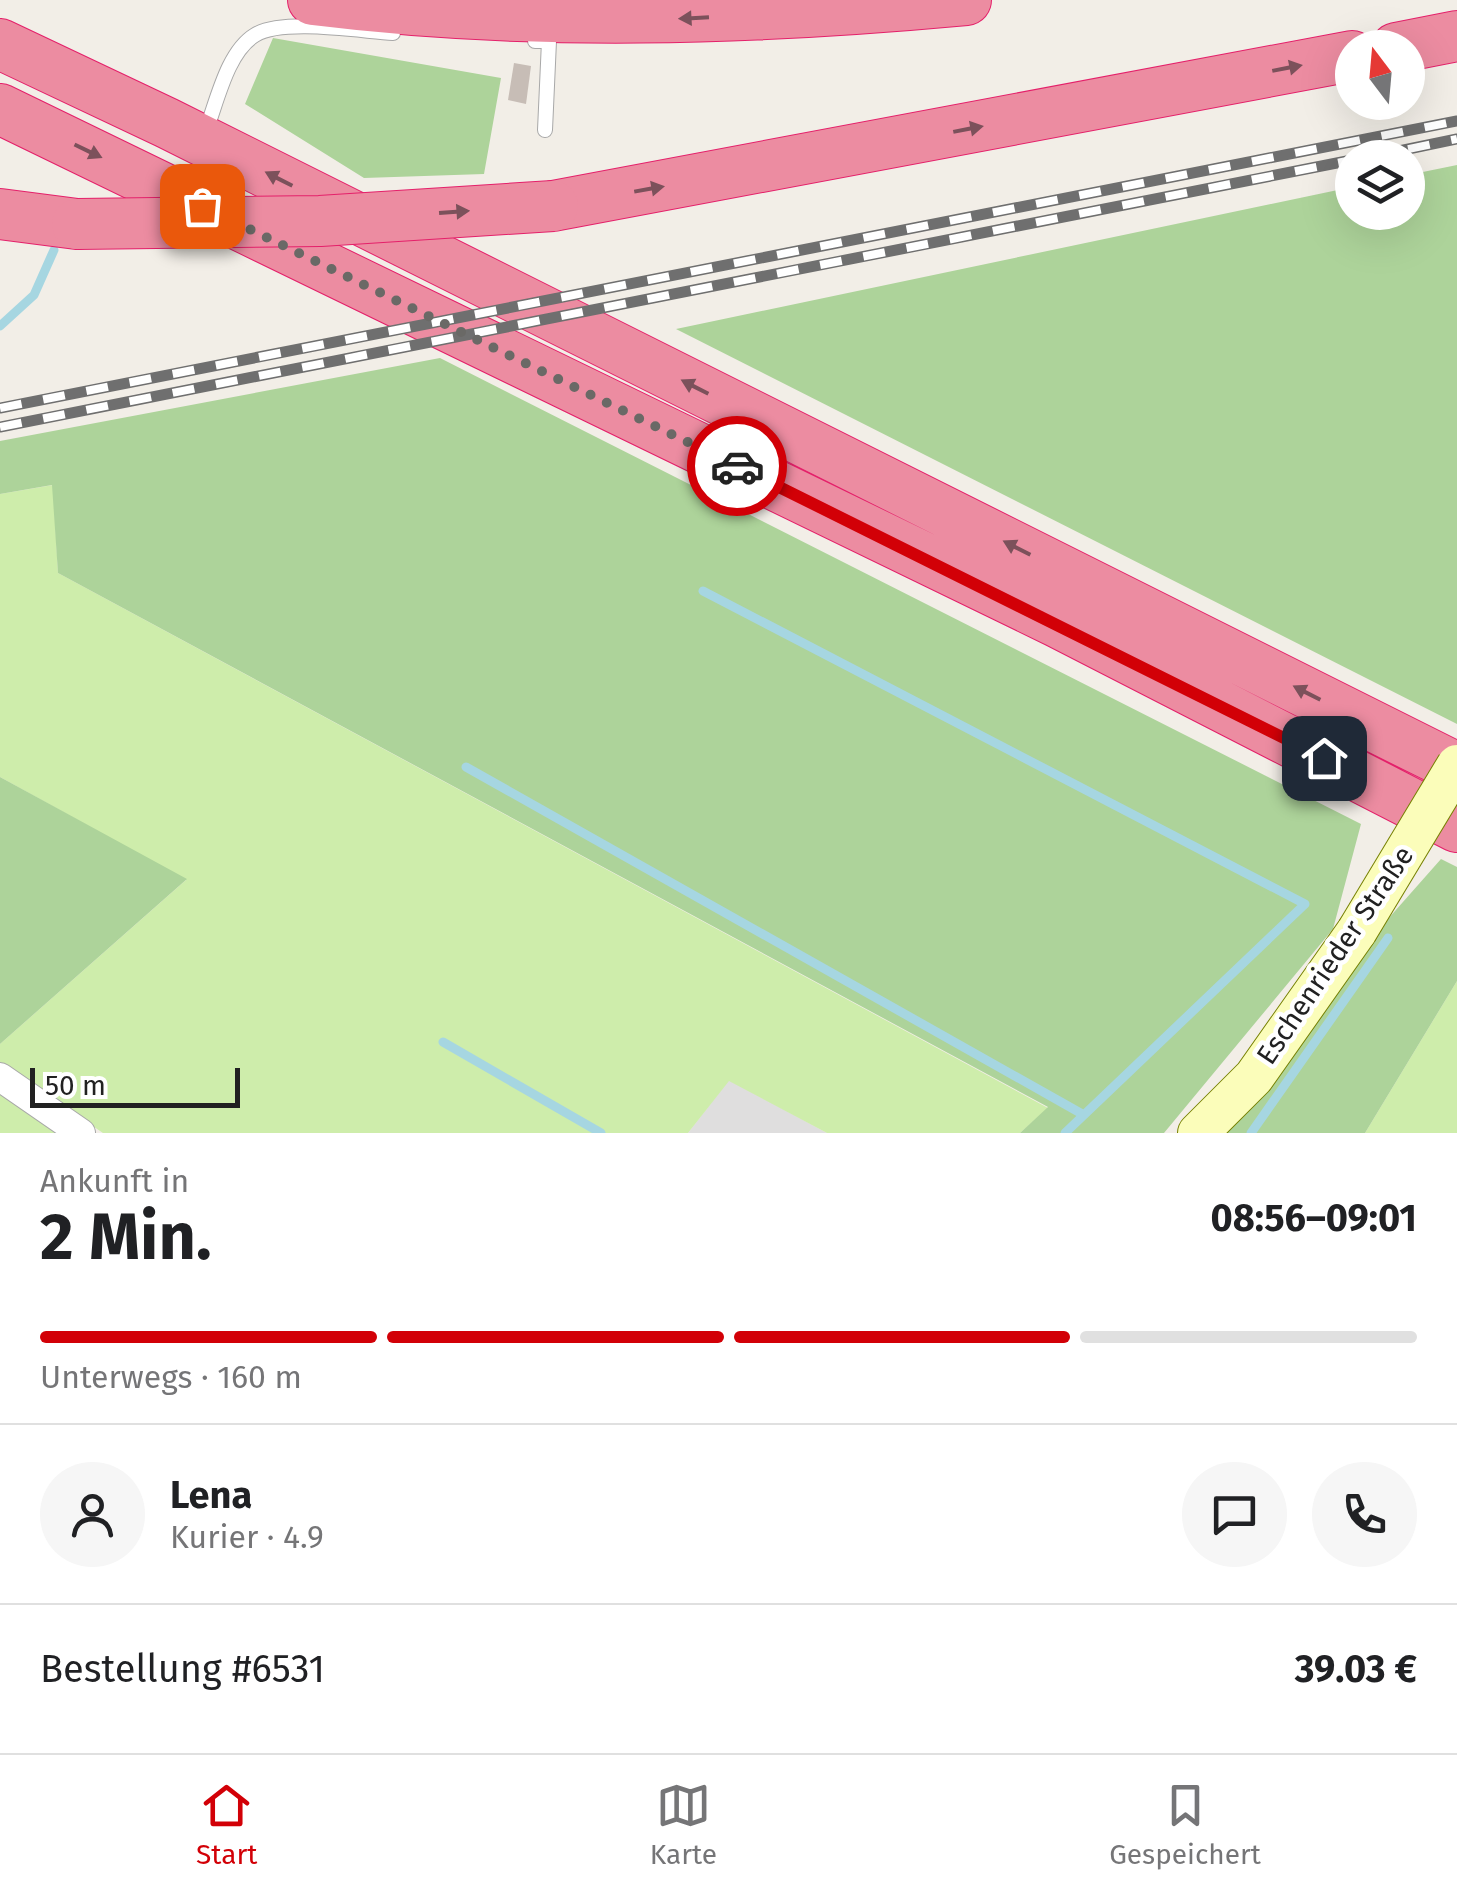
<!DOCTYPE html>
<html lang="de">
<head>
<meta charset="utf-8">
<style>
	:root { --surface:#fff; --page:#f6f6f6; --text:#202124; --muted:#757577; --line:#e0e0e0; --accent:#d20007 }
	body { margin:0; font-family:"Fira Sans",sans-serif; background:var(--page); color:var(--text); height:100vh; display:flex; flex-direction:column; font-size:38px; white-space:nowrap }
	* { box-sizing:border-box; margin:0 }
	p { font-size:32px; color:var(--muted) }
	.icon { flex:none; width:55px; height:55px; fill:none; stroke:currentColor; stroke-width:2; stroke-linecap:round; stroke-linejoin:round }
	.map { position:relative; height:1133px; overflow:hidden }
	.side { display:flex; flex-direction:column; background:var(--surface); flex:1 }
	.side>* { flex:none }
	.needle { width:65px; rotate:344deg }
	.fabs { position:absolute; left:1335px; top:30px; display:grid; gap:20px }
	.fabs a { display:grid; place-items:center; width:90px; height:90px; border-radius:50%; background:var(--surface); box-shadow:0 10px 40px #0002; font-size:50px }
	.scale { position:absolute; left:30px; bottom:25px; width:210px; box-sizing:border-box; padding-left:10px; border:5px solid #212121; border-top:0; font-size:28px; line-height:35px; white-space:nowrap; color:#212121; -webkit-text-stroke:8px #fff; paint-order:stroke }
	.pin { position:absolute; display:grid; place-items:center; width:85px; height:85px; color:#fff; margin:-42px; border-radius:20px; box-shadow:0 5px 15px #0006 }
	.courier { position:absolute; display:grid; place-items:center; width:100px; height:100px; margin:-50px; border:8px solid #d20007; border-radius:50%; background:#fff; color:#222; box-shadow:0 2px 12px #0007 }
	.headline em { font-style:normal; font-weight:700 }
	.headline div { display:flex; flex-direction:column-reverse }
	.headline { display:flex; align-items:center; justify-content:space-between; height:170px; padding:0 40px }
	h1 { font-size:65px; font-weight:700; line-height:75px }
	.bar { display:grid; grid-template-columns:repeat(4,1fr); gap:15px 10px; align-content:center; height:120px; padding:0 40px }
	.bar i { height:12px; border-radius:8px; background:var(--line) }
	.bar .selected { background:var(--accent) }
	.bar p { grid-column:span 4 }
	.line { display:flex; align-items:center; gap:25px; padding:0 40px; border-top:2px solid var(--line) }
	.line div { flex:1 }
	.round { display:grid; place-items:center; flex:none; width:105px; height:105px; border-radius:52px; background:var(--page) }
	.tab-bar { display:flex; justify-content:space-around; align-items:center; height:140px; border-top:2px solid var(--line); background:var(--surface); font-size:28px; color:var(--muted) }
	.tab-bar a { display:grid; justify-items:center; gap:5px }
	.tab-bar .selected { color:var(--accent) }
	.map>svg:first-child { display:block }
	.residential { fill:#dfdede }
	.grass { fill:#ceedab }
	.forest { fill:#add39a }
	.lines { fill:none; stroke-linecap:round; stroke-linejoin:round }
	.stream { stroke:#a6d6e1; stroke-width:9 }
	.building { fill:#c7bdb6 }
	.lane-casing { stroke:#a8a8a8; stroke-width:16 }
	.street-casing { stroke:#a8a8a8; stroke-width:30 }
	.secondary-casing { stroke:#768000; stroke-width:42 }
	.highway-casing { stroke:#e4206a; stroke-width:52 }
	.lane { stroke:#fff; stroke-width:14 }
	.street { stroke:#fff; stroke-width:28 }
	.secondary { stroke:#fbfdba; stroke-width:40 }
	.highway { stroke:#ec8ca1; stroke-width:50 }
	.rail-casing { stroke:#6f6f6f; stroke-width:11 }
	.rail { stroke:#fff; stroke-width:8; stroke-dasharray:22; stroke-linecap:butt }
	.secondary-bridge-casing { stroke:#768000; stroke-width:42; stroke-linecap:butt }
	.highway-bridge-casing { stroke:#e4206a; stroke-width:52; stroke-linecap:butt }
	.secondary-bridge { stroke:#fbfdba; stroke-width:40 }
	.highway-bridge { stroke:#ec8ca1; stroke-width:50 }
	.oneway { fill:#7c515b }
	.done { stroke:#6a6966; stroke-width:10; stroke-dasharray:0 18 }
	.route { stroke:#d20007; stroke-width:12 }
	.labels { text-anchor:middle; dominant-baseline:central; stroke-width:9; stroke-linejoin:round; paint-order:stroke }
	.street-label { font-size:28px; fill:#212121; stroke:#fff }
</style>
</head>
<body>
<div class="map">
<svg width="1457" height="1133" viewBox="0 0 1457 1133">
	<rect width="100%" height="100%" fill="#f2eee7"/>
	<!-- residential -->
	<path class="residential" d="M729,1080l98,53h-139z"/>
	<!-- grass -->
	<path class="grass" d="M53,485l5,88 990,535 -28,25h-193l-98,-52 -41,52h-585l-103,-70v-19l186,-164 -186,-103v-283z
		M1457,981v152h-92z
		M0,1090l62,43h-62z"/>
	<!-- forest -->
	<path class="forest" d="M273,38l228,40 -17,96 -120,4 -119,-74z
		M1457,165v559l-781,-395 676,-142v25h56v-37z
		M440,358l921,466 -28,105 -169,204h-144l28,-26 -990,-534 -6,-88 -52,9v-53z
		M0,777l187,102 -187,165z
		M1441,859l16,8v114l-92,152h-138l145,-196z"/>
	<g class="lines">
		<!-- stream -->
		<path class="stream" d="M0,326l34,-31 20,-45
			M703,591l602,313 -240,229
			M466,767l618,348
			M443,1042l158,91
			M1251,1133l137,-195"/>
	</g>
	<!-- building -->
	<path class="building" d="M514,63l17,3 -5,38 -18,-4z"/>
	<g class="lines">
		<defs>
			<path id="lane" d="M535,41h14l-4,89
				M206,130c11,-28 21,-78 49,-95 28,-17 105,-4 138,-2"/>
			<path id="street" d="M0,1077l81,56"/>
			<path id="secondary" d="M1198,1133l56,-56 103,-146"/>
			<path id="highway" d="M313,0c217,27 435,20 653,0
				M0,44l167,79 1290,645
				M1396,48l61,-12
				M0,109l1057,513 400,205
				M553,206l799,-150
				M0,214l77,10"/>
		</defs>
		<!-- lane casing -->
		<use href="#lane" class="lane-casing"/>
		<!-- street casing -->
		<use href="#street" class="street-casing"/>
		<!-- secondary casing -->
		<use href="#secondary" class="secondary-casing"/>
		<!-- highway casing -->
		<use href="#highway" class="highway-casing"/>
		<!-- lane -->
		<use href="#lane" class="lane"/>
		<!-- street -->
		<use href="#street" class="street"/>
		<!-- secondary -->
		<use href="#secondary" class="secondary"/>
		<!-- highway -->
		<use href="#highway" class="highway"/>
		<defs>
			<path id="rail" d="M1365,158l92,-19
				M0,408l1457,-287
				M0,427l1352,-267"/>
		</defs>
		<!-- rail casing -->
		<use href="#rail" class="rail-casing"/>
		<!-- rail -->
		<use href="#rail" class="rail"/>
		<defs>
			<path id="secondary-bridge" d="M1357,931l100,-166"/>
			<path id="highway-bridge" d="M77,224l243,-3 233,-15"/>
		</defs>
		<!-- secondary-bridge casing -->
		<use href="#secondary-bridge" class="secondary-bridge-casing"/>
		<!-- highway-bridge casing -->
		<use href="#highway-bridge" class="highway-bridge-casing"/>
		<!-- secondary-bridge -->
		<use href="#secondary-bridge" class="secondary-bridge"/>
		<!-- highway-bridge -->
		<use href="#highway-bridge" class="highway-bridge"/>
	</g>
	<!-- one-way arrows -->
	<defs><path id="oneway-solid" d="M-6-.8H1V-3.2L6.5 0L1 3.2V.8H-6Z" transform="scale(2.5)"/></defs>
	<g class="oneway">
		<use href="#oneway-solid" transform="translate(694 18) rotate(177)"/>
		<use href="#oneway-solid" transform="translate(1287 68) rotate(-11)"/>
		<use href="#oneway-solid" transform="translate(968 129) rotate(-11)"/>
		<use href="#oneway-solid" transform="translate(88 151) rotate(26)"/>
		<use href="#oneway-solid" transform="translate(279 179) rotate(-153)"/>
		<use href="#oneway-solid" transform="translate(649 189) rotate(-10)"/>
		<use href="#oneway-solid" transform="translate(454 212) rotate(-4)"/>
		<use href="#oneway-solid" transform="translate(695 387) rotate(-153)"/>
		<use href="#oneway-solid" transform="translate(1017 548) rotate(-153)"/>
		<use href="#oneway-solid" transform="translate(1307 693) rotate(-153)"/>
	</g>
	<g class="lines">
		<!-- done -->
		<path class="done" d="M202,206l535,260"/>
		<!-- route -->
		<path class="route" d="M737,466l587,292"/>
	</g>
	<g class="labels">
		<!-- street labels -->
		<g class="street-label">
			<text transform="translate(1335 955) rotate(-56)">Eschenrieder Straße</text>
		</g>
	</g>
</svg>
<div class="fabs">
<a><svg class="needle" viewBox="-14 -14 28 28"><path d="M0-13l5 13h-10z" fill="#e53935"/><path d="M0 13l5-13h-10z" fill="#757577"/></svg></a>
<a><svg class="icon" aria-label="layers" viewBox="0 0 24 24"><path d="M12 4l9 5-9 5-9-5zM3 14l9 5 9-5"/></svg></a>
</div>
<div class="scale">50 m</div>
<div class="pin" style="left:202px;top:206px;background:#ea580c"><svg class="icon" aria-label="bag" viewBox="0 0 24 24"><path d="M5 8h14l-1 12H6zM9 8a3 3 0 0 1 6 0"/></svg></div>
<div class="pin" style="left:1324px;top:758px;background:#1f2937"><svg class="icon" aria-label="home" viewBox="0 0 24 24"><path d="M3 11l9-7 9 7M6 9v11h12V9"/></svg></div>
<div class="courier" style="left:737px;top:466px"><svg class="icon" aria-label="car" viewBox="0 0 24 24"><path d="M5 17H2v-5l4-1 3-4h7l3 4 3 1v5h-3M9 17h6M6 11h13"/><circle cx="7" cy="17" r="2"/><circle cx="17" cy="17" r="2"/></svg></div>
</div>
<section class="side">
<div class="headline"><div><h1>2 Min.</h1><p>Ankunft in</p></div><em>08:56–09:01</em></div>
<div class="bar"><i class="selected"></i><i class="selected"></i><i class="selected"></i><i></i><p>Unterwegs · 160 m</p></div>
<div class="line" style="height:180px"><a class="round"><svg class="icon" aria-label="person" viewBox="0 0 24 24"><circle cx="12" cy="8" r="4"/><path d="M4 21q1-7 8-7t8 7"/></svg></a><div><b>Lena</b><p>Kurier · 4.9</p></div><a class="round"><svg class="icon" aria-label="chat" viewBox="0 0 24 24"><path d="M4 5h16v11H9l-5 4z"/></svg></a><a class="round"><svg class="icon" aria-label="phone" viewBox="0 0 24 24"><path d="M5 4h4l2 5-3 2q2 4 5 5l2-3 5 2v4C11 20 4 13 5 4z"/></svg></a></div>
<div class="line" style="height:130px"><div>Bestellung #6531</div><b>39.03 €</b></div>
</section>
<nav class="tab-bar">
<a class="selected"><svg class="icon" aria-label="home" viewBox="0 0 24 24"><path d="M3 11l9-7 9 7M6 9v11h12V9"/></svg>Start</a>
<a><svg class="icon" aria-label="map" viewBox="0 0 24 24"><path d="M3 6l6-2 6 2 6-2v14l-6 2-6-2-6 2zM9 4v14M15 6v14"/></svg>Karte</a>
<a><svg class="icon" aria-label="saved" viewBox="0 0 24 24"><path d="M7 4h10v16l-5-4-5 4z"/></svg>Gespeichert</a>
</nav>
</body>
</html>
